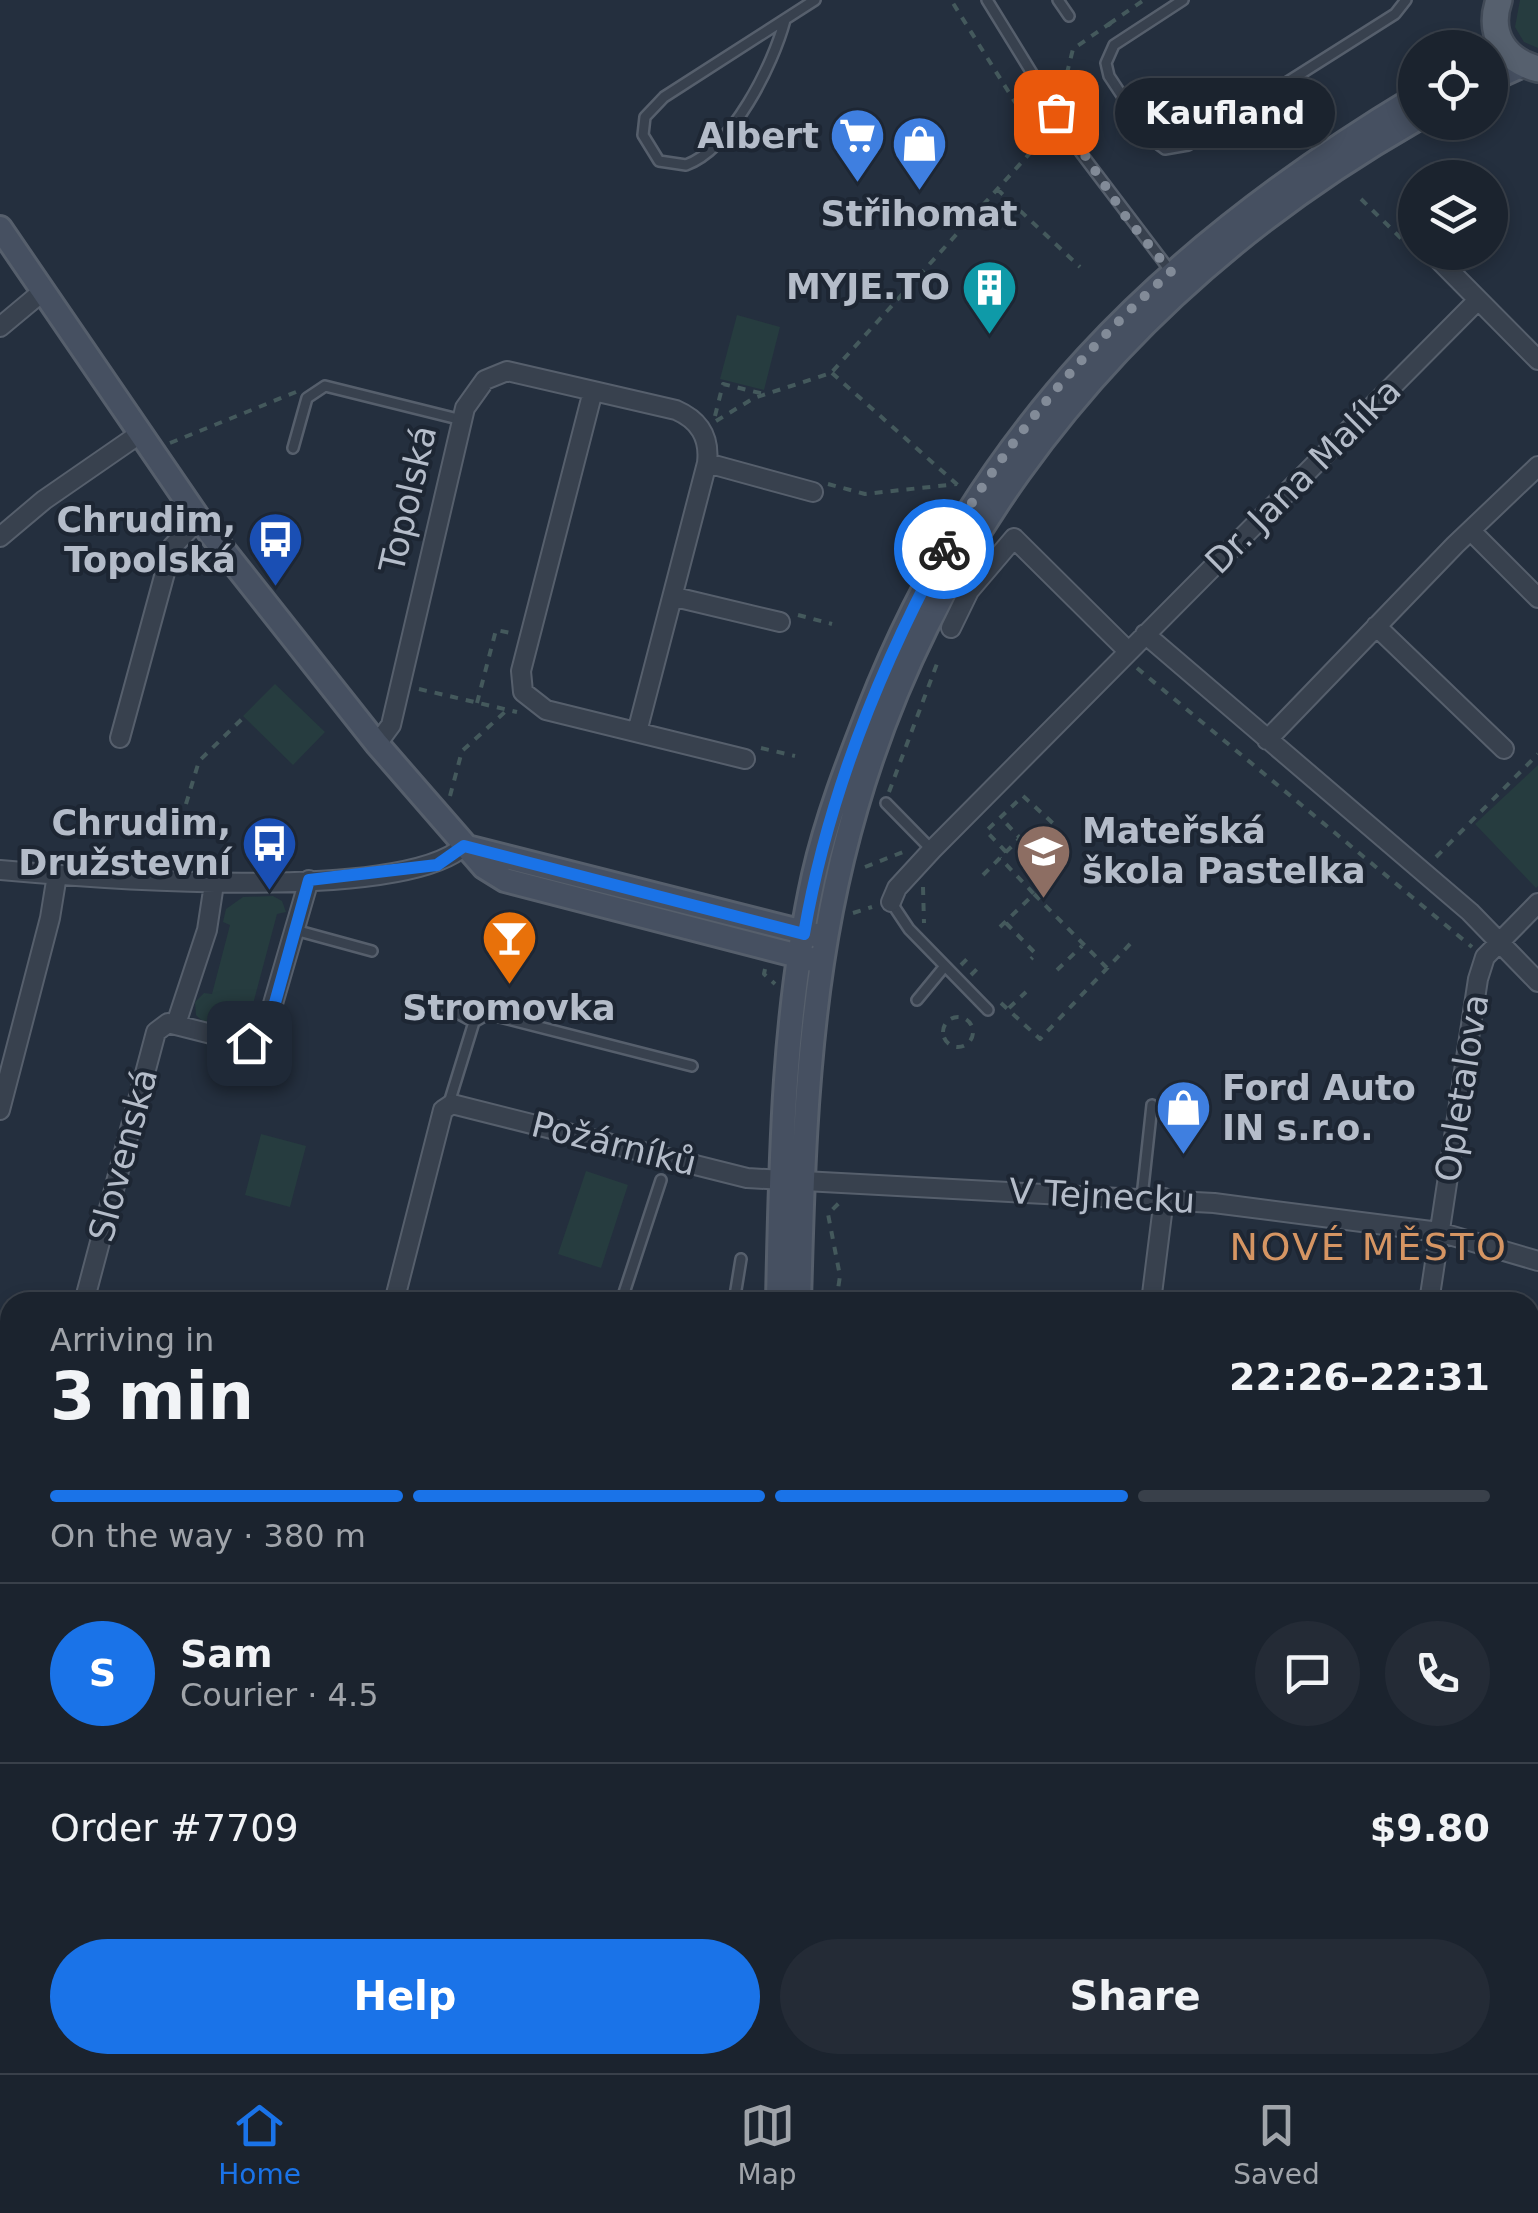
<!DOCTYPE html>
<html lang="en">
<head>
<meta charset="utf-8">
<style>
	:root { --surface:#1b232e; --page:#242b36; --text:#f1f3f6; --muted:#a0a4aa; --line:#39404a; --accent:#1a73e8 }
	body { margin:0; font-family:"DejaVu Sans",sans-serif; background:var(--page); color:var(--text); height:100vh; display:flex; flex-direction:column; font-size:38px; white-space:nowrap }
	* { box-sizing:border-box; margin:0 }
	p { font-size:32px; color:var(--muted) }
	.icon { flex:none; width:55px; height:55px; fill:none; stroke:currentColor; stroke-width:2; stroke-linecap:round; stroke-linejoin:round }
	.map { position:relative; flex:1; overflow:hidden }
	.panel { position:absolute; left:0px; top:1292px; width:1540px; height:782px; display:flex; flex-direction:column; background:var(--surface); border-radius:30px 30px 0 0; box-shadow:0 5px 15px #0003,0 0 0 2px var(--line) }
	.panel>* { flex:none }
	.fabs { position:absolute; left:1398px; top:30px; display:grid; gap:20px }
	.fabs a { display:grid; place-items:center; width:110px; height:110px; border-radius:50%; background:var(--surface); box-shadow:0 5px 15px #0003,0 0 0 2px var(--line); font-size:50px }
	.pin { position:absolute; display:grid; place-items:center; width:85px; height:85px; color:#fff; margin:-42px; border-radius:20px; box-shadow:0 5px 15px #0006 }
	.courier { position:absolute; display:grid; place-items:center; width:100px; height:100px; margin:-50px; border:8px solid #1a73e8; border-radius:50%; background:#fff; color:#222; box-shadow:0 2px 12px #0007 }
	.bubble { position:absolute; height:70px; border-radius:35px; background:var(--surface); box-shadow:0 5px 15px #0003,0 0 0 2px var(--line); font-size:32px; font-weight:700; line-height:70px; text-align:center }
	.overview em { font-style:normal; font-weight:700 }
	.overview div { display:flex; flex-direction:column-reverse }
	.overview { display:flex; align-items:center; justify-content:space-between; height:170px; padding:0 50px }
	h1 { font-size:65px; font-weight:700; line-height:75px }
	.bar { display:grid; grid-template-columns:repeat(4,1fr); gap:15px 10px; align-content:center; height:120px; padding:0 50px }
	.bar i { height:12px; border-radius:8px; background:var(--line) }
	.bar .active { background:var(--accent) }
	.bar p { grid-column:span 4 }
	.line { display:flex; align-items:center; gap:25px; padding:0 50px; border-top:2px solid var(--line) }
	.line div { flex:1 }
	.round { display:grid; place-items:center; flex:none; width:105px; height:105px; border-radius:52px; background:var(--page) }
	.button { display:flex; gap:20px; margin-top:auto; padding:20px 50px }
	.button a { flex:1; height:115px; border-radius:60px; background:var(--accent); color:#fff; font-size:40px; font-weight:700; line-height:115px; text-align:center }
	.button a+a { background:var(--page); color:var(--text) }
	.tab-bar { display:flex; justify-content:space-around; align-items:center; height:140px; border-top:2px solid var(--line); background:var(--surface); font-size:28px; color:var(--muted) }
	.tab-bar a { display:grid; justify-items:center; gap:5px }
	.tab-bar .active { color:var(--accent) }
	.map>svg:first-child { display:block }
	.green { fill:#263c3f }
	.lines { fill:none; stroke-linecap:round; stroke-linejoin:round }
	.lane-casing { stroke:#565f6c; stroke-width:14 }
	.street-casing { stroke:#565f6c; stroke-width:22 }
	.secondary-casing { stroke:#565f6c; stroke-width:28 }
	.primary-casing { stroke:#414a57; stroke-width:30 }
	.path { stroke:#44595c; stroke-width:4; stroke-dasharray:8 8; stroke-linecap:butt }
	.lane { stroke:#38414e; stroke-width:9 }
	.street { stroke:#38414e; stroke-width:18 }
	.secondary { stroke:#465061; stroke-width:22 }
	.primary { stroke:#56606e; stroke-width:25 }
	.done { stroke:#828b98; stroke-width:10; stroke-dasharray:0 18 }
	.route { stroke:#1a73e8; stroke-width:12 }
	.labels { text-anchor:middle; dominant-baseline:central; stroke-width:8; stroke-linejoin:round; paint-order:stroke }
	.poi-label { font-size:35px; font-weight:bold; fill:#b4bcc9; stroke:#1d2633; text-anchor:end }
	.street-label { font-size:35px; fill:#b4bcc9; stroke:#1d2633 }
	.neighbourhood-label { font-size:38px; letter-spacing:2.5px; fill:#d59563; stroke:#1d2633 }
</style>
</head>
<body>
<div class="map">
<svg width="1538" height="2073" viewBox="0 0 1538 2073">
	<rect width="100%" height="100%" fill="#242f3e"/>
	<!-- green -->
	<path class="green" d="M1520,0h18v48l-14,-6 -9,-15z
		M737,315l43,12 -16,63 -44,-11z
		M275,684l50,48 -32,33 -50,-49z
		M1538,765v121l-2,2 -61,-64z
		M273,896l9,5 4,11 -9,2 -24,90 10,7 -4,16c-16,12 -50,3 -63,-12l-1,-13 9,-9 8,1 18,-69 -7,-3 3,-13 17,-12z
		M261,1134l45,12 -16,61 -45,-12z
		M586,1171l42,14 -27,83 -43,-14z"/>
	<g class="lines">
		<defs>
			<path id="lane" d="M987,0l94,153 91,120
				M1058,0l11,16
				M1183,0l-69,45 -8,18 3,13 41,62 15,11 23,-4 207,-131 11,-14
				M785,20c-12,45 -53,128 -99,145l-27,-4 -16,-26 2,-18 19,-20 151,-97
				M293,448l14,-50 18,-12 137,34
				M886,803l46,47
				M891,902l18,27 79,81
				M295,930l77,21
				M433,1000l41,22
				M917,1000l28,-34
				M449,1103l25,-81 14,-8 204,52
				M1142,1197l10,-92
				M621,1302l40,-122
				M734,1302l7,-43
				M273,2065l11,8
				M1519,2073l11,-8"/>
			<path id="street" d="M1432,253l106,107
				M0,327l42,-35
				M593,391l-72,280 2,21 23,18 199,49
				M707,463l106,29
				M1471,531l67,67
				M0,537l44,-37 94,-65
				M675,597l105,25
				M1376,626l128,123
				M951,628l18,-37 45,-53 114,113
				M1145,634l325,278 68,70
				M120,738l52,-191 27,-28
				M1267,740l188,-195 83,-79
				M377,744l14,-19 74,-317 20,-28 22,-9 169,39c23,10 34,27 31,53l-70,269
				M0,870c89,8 402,34 464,-24
				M891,902l6,-14 35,-38 546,-550
				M176,1024l31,-94 7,-46
				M0,1110l50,-192 7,-43
				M84,1302l72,-270 12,-9 75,19 20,-4 46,-158
				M394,1302l49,-192 9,-6 295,74 467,25 225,29 99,29
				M1151,1302l13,-104
				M1429,1302l49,-323 7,-22 53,-54
				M0,1421l10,3
				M0,1540l10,-56
				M0,1648l10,3
				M1530,1670l8,1
				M0,1806l10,5
				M1530,1966l8,-7
				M664,2065l30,8
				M1494,2065l5,8
				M1409,2073l9,-8"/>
			<path id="secondary" d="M1490,80l33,-15
				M0,228l199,291 178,225 107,123 21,13 309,80
				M467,847l352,89
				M778,1302c3,-142 5,-287 36,-427 13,-57 34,-111 55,-165 109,-279 292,-459 546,-612
				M799,1302c3,-113 6,-227 23,-339 55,-368 273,-660 593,-843
				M975,2065l8,8
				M997,2065l7,8"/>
			<path id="primary" d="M1499,0c-12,34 6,60 39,69"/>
		</defs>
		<!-- lane casing -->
		<use href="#lane" class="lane-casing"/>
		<!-- street casing -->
		<use href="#street" class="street-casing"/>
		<!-- secondary casing -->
		<use href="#secondary" class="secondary-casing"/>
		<!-- primary casing -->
		<use href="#primary" class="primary-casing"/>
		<!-- path -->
		<path class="path" d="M1109,24l35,-24
			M1057,86l9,-9 7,-28 36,-25 3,4
			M997,189l83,78
			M1361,199l54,53
			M832,373l128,114
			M715,416l8,-32 41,10
			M716,421l38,-23 77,-25 209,-231 -89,-142
			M170,443l126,-51
			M828,484l37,10 92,-10
			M798,615l34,9
			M1137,668l335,279
			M419,689l98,23
			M477,703l19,-73 15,3
			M761,748l34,8
			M889,792l49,-131
			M450,796l12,-45 44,-40
			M186,804l13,-43 45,-44
			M1006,852l-20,-21 37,-35 33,30 -3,10 6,9
			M1436,857l102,-103
			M865,867l38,-15
			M983,875l37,-37 -19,-20
			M923,887l1,36
			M1034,894l73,74
			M853,913l19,-6
			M1006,923l30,31 -5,5
			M1000,927l34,-33 -34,-36
			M961,965l11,-11
			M765,969l-1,5 11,10
			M1057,970l25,-24
			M971,975l11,-11
			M1001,1003l39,36 91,-96
			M1009,1008l17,-16
			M943 1032a15 15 0 1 1 30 0a15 15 0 1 1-30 0Z
			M836,1302l4,-26 -12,-62 11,-11
			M1063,2065l9,8"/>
		<!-- lane -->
		<use href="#lane" class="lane"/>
		<!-- street -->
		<use href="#street" class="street"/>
		<!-- secondary -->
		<use href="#secondary" class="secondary"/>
		<!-- primary -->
		<use href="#primary" class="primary"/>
	</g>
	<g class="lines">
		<!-- done -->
		<path class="done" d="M944,549c59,-104 138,-198 227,-277l-45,-55 -70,-105"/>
		<!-- route -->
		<path class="route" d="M249,1043l9,-2 10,-13 41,-148 128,-15 27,-19 340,88c23,-135 75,-265 140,-385"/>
	</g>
	<!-- icons -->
	<defs>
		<symbol id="supermarket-pin" viewBox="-11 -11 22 30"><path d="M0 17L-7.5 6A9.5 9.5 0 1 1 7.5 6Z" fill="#3f7fe0" stroke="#1d2633"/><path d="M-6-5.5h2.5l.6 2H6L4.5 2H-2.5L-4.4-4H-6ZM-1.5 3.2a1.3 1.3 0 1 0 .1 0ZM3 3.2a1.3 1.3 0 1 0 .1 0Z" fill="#fff"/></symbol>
		<symbol id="shop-pin" viewBox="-11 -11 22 30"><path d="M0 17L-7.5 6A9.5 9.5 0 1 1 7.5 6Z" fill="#3f7fe0" stroke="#1d2633"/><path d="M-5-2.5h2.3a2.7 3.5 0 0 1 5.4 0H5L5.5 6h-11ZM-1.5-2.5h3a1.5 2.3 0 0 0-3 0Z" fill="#fff"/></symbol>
		<symbol id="building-pin" viewBox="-11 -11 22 30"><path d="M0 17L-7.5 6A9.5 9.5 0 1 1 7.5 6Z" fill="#0f9aa8" stroke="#1d2633"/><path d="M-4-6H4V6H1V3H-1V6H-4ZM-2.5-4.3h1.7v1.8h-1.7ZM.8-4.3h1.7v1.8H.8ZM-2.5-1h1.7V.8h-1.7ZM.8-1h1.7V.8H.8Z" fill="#fff"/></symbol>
		<symbol id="bus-pin" viewBox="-11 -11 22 30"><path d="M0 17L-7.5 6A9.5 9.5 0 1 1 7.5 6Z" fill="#1a4fb4" stroke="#1d2633"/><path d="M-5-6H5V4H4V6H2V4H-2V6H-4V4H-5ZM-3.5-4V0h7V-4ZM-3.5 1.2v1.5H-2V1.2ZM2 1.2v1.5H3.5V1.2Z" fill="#fff"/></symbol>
		<symbol id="school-pin" viewBox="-11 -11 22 30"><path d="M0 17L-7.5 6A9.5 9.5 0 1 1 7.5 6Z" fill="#8d6e63" stroke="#1d2633"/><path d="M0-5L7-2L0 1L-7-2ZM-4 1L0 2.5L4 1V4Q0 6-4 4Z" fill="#fff"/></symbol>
		<symbol id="bar-pin" viewBox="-11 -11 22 30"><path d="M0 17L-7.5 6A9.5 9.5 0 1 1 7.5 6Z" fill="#e8710a" stroke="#1d2633"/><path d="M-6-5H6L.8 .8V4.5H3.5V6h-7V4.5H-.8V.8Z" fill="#fff"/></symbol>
	</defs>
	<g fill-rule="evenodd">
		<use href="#supermarket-pin" x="826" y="104" width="63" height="86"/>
		<use href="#shop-pin" x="888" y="112" width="63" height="86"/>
		<use href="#building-pin" x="958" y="256" width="63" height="86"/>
		<use href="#bus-pin" x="244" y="508" width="63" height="86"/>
		<use href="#bus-pin" x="238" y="812" width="63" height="86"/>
		<use href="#school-pin" x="1012" y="820" width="63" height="86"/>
		<use href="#bar-pin" x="478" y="906" width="63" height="86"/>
		<use href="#shop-pin" x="1152" y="1076" width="63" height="86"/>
	</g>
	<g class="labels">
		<!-- poi labels -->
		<g class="poi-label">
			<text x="819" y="136">Albert</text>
			<text x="919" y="214" text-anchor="middle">Střihomat</text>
			<text x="950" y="287">MYJE.TO</text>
			<text x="236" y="520">Chrudim,<tspan x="236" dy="40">Topolská</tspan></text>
			<text x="231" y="823">Chrudim,<tspan x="231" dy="40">Družstevní</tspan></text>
			<text x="1082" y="831" text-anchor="start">Mateřská<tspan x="1082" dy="40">škola Pastelka</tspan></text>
			<text x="509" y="1008" text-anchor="middle">Stromovka</text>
			<text x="1222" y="1088" text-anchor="start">Ford Auto<tspan x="1222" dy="40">IN s.r.o.</tspan></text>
		</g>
		<!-- street labels -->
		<g class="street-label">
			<text transform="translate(1303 476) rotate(-45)">Dr. Jana Malíka</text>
			<text transform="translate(408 499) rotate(-77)">Topolská</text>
			<text transform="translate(1462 1088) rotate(-81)">Opletalova</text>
			<text transform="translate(614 1144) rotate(14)">Požárníků</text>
			<text transform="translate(123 1155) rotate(-75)">Slovenská</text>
			<text transform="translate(1102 1196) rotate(3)">V Tejnecku</text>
		</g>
		<!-- neighbourhood labels -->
		<g class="neighbourhood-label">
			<text x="1369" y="1247">NOVÉ MĚSTO</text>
		</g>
	</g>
</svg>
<div class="fabs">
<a><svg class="icon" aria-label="locate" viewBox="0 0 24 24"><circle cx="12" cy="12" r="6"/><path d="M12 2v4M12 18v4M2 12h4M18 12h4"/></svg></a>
<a><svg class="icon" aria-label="layers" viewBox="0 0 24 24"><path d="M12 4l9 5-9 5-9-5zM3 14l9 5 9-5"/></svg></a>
</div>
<div class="pin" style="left:1056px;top:112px;background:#ea580c"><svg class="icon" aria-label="bag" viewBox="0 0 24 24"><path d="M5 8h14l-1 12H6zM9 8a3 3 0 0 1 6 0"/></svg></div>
<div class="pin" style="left:249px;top:1043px;background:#1f2937"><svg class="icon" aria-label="home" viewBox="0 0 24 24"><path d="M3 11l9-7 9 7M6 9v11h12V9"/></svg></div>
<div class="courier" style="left:944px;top:549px"><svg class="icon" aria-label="bike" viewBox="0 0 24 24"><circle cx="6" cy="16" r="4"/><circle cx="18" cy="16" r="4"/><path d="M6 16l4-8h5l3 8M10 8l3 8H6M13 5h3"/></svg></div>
<div class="bubble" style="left:1115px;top:78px;width:220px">Kaufland</div>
<section class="panel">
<div class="overview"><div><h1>3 min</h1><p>Arriving in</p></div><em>22:26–22:31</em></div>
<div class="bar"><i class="active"></i><i class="active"></i><i class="active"></i><i></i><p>On the way · 380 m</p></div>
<div class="line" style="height:180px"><b class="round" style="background:var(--accent);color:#fff">S</b><div><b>Sam</b><p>Courier · 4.5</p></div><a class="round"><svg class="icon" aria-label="chat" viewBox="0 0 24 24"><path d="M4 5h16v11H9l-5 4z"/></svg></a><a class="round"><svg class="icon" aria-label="phone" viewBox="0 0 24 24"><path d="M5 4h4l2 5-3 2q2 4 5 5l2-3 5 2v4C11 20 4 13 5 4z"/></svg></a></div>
<div class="line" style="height:130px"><div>Order #7709</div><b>$9.80</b></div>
<div class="button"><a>Help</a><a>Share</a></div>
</section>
</div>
<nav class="tab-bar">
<a class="active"><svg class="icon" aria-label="home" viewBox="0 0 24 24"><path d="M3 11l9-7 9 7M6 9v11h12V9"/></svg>Home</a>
<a><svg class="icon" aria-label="map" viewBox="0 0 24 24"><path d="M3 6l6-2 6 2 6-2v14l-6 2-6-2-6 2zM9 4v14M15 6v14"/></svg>Map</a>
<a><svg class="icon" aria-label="saved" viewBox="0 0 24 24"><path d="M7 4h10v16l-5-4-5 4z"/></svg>Saved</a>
</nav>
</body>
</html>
